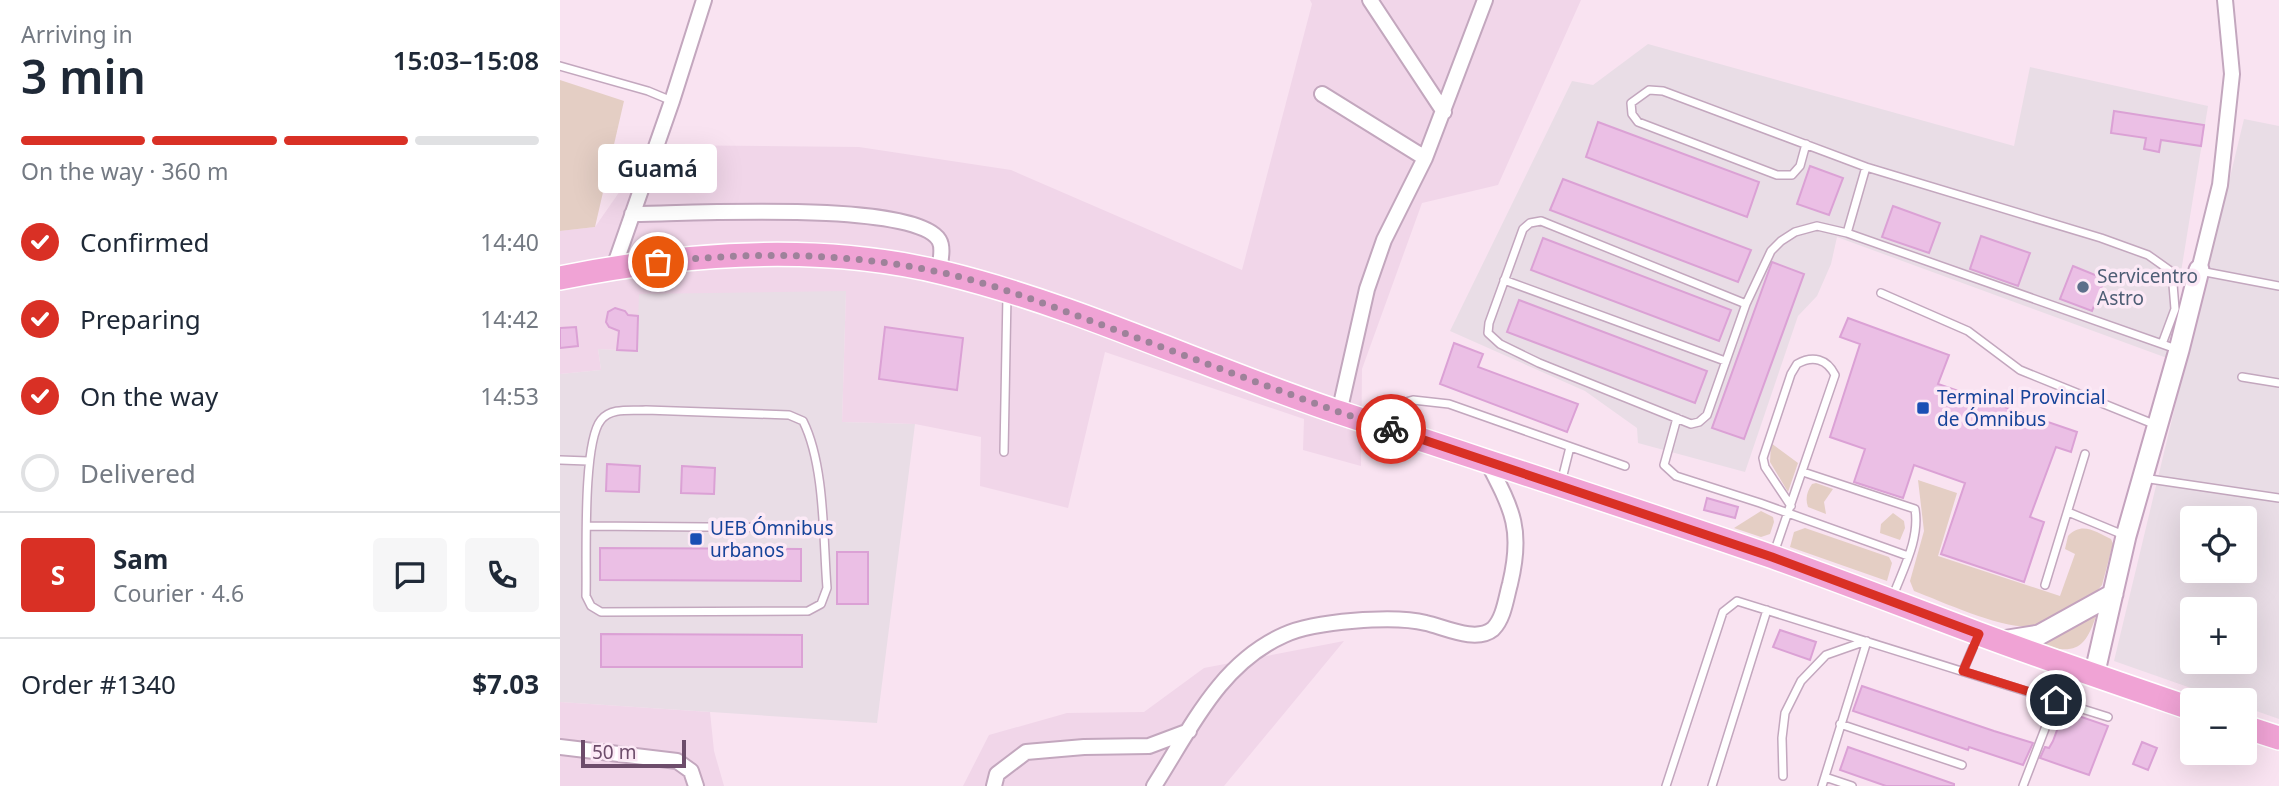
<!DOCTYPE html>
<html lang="en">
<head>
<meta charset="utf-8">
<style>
	:root { --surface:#fff; --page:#f6f6f7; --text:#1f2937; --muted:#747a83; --line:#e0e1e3; --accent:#d93025 }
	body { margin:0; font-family:"Noto Sans",sans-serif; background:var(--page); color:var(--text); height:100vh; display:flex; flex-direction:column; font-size:26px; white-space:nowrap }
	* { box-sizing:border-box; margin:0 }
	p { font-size:23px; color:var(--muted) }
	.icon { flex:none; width:38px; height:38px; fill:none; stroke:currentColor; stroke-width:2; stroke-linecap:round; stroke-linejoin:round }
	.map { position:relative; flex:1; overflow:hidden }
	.side { display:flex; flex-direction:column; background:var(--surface); width:560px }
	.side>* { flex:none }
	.controls { position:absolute; left:1620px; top:506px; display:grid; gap:14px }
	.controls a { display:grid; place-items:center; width:77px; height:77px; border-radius:7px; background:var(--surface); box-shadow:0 7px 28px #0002; font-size:35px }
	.scale { position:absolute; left:21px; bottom:18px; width:105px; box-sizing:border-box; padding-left:7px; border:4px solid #6d4d6b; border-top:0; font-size:19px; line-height:24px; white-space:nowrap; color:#6d4d6b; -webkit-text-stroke:5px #fce9f6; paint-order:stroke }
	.pin { position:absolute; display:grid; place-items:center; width:60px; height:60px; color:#fff; margin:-30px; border:4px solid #fff; border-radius:50%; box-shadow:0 2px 7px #0007 }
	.courier { position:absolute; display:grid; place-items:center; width:70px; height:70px; margin:-35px; border:5px solid #d93025; border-radius:50%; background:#fff; color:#222; box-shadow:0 2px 9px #0007 }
	.bubble { position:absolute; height:49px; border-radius:7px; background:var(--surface); box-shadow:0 7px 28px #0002; font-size:23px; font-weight:600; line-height:49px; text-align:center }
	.headline em { font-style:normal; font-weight:600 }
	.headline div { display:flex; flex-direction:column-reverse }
	.headline { display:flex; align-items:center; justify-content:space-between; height:119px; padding:0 21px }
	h1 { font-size:46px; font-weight:600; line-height:52px }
	.bar { display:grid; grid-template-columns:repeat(4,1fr); gap:10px 7px; align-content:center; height:84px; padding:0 21px }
	.bar i { height:9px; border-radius:5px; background:var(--line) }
	.bar .active { background:var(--accent) }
	.bar p { grid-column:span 4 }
	.line { display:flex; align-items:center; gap:18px; padding:0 21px; border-top:2px solid var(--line) }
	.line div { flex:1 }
	.round { display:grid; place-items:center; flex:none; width:74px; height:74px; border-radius:7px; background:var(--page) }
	ol { padding:0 21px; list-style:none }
	li { display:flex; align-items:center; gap:21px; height:77px }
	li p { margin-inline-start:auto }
	li .icon { padding:7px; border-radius:50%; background:var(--accent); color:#fff; stroke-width:4 }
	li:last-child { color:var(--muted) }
	li i { width:38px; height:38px; border:4px solid var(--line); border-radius:50% }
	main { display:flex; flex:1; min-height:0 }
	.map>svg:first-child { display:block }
	.residential { fill:#f1d6e9 }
	.industrial { fill:#e9dde6; fill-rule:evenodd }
	.green { fill:#e4cec4 }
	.building { fill:#ebbfe5; stroke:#dba1d5; stroke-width:2 }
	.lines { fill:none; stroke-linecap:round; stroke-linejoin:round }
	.lane-casing { stroke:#c3a7be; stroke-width:10 }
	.street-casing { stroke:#c3a7be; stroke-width:18 }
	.secondary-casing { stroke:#c4a3be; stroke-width:23 }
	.primary-casing { stroke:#fff; stroke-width:26 }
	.lane { stroke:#fff; stroke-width:7 }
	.street { stroke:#fff; stroke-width:14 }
	.secondary { stroke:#fff; stroke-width:19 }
	.primary { stroke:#f0a3d5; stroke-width:23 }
	.done { stroke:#9e829a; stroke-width:7; stroke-dasharray:0 12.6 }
	.route { stroke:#d93025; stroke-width:9 }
	.service-dot { fill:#5c6f8a; stroke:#fce9f6; stroke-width:2.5 }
	.transit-dot { fill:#1a4fb4; stroke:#fce9f6; stroke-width:2.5 }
	.labels { text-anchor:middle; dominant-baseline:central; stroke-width:7; stroke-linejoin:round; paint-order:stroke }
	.service-label { font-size:19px; fill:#4e5e75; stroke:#fce9f6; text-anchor:start }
	.transit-label { font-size:19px; fill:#164399; stroke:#fce9f6; text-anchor:start }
</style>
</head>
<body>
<main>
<section class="side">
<div class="headline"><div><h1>3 min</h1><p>Arriving in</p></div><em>15:03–15:08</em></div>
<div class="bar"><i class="active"></i><i class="active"></i><i class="active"></i><i></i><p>On the way · 360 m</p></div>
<ol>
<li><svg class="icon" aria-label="check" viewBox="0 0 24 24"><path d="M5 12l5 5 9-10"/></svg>Confirmed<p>14:40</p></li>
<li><svg class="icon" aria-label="check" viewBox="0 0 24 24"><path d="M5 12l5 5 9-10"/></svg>Preparing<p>14:42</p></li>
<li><svg class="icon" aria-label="check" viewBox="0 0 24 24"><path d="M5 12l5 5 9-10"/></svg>On the way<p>14:53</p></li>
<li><i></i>Delivered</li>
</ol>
<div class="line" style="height:126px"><b class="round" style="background:var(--accent);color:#fff">S</b><div><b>Sam</b><p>Courier · 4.6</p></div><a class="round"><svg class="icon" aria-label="chat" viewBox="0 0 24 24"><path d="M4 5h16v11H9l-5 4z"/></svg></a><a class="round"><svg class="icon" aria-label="phone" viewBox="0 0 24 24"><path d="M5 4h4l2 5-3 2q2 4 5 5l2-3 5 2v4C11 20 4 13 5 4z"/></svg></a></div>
<div class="line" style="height:91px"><div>Order #1340</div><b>$7.03</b></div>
</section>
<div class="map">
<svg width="1719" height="786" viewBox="0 0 1719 786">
	<rect width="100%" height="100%" fill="#f9e3f1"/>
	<!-- residential -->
	<path class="residential" d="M750,0h271l-83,185 -76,18 -60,166 -1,97 -58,-16 1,-31 -199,-67 -37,156 -88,-22 1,-49 -66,-13 -73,-2 4,-131 -209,60 -39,-2 3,21 -41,4v-143l35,-4 57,-82 207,2 152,23 231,100 70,-266z
		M784,641l-120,145h-261l26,-51 78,-22 77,-1 60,-44z
		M0,702l150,10 4,39 10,35h-164z"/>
	<!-- industrial -->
	<path class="industrial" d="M1088,44l366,102 16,-79 178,39 -41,252 -330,-121 -6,27 -14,32 -19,20 -53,156 -107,-29 -1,-15 -52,-37 -135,-60 122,-250 21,4z
		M1684,119l35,7v593l-34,-12v-7h-20l-111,-39zM1633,518h52v52h-52zM1633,609h52v53h-52z
		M286,291l-4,131 73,2 -38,299 -317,-21v-328l41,-4 -3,-21 39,2 2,-57z"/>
	<!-- green -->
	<path class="green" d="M0,80l64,21 -29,126 -35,4z
		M1211,443l27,20 -10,29 -18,-30z
		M1358,480l39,13 -19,63 122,40 15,-42 -10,-5 3,-13c14,-15 28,-4 43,3l2,5 -11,41 -5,6 -58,35c-33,6 -93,-23 -125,-35l-4,-10 14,-50z
		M1256,483l17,6 -9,13 2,12 -18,-7c-3,-8 -1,-16 4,-23z
		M1201,511l12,6 1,5 -4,12 -9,3 -27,-9z
		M1333,513l11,8 1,7 -5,12 -20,-7 1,-9z
		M1245,528l84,29 3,6 -5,18 -97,-34 4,-15z
		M1537,613c-12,38 -22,42 -61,31z"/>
	<!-- building -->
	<path class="building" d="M1554,111l90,14 -3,21 -40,-6 -2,12 -15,-3 2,-11 -35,-5z
		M1038,122l161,60 -12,35 -161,-60z
		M1250,166l33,12 -14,37 -32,-11z
		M1003,179l188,71 -13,32 -188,-72z
		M1333,206l47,17 -11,30 -47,-16z
		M1421,236l49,17 -12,33 -48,-17z
		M983,238l188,72 -12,31 -188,-71z
		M1212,262l32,12 -60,165 -32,-11z
		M1513,266l32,13 -13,32 -32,-12z
		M959,300l188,71 -12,32 -188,-71z
		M55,308l10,3 3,4 10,1 -1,35 -20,-1 2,-19 -10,-4 -3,-5 2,-10z
		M1288,318l101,37 -11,29 139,48 -6,20 -15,-5 -26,70 14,5 -20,60 -83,-28 24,-71 -51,-18 -11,33 -49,-16 11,-33 -35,-12 30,-93 -20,-7z
		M16,327l2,19 -18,2v-20z
		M325,327l78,11 -6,52 -78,-11z
		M894,343l29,11 -5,13 100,37 -11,28 -127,-48z
		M47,464l33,2 -1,26 -33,-1z
		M122,466l33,2 -1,26 -33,-1z
		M1147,498l31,9 -3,11 -31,-8z
		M40,548l201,1v32l-201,-1z
		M277,552h31v52h-31z
		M1220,630l36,12 -6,18 -37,-13z
		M41,634l201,1v32h-201z
		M1302,686l132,45 39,12 -10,22 -54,-18 -1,3 -115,-39z
		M1504,711l44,15 -19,49 -49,-17 5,-11 4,1 4,-7z
		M1582,742l15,6 -9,22 -15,-6z
		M1288,747l106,37v2h-68l-46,-16z"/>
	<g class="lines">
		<defs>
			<path id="lane" d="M0,66l88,25 24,10
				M1246,144l-6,22 -8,9h-15l-139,-53 -6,-8 -1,-11 18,-13 14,1 203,76
				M981,221l205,83 -39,111 -8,7 -8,2 -152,-61 -39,-19 -12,-11 1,-10 34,-94 7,-6z
				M1287,233l19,-66 235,71 47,17 24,17 3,37 -13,35
				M1640,271l79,15
				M944,280l221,81
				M1321,293l87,38 52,39 136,55
				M1186,304l25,-53 10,-10 14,-9 22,-6 30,7 332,117
				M1682,377l37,6
				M86,410l143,5 14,6c22,44 20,117 24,167l-6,16 -13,7 -207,1 -10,-6 -5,-10c1,-35 -4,-153 15,-176 10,-13 31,-9 45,-10z
				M1117,418l-13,47 12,11 84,27 148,53
				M817,421l18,-16 18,-5 36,4 176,62
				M444,452l3,-157
				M0,460l28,1
				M1243,472l112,37c5,30 -12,60 -22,87
				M1583,478l136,20
				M1001,483l9,-36
				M1508,512l58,24
				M27,526l235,2
				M1214,553l61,-178c-8,-16 -22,-20 -38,-11l-6,10 -28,84 2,9 26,39
				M1485,585l40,-131
				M1403,671l14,-33
				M1280,724l122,41
				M1223,776l-1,-38 3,-25 16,-32 25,-26 40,-14
				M1265,777l27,9
				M1106,786l57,-174 14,-11 371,116
				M1152,786l55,-176
				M1262,786l45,-145
				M1463,786l33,-86"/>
			<path id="street" d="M810,0l74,112
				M762,94l103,64
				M72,214c51,0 282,-14 307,26 5,8 1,22 0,32
				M54,267l58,-166 32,-101
				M1639,270l21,-85 12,-111 -7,-74
				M779,413l28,-124 17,-49 41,-82 60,-158
				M0,747l117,14 14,10 5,15
				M434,786l3,-12 29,-22 58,-5 65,-1 40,-15
				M594,786c36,-56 65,-122 130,-151 30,-14 110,-20 142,-12 18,4 50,20 67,6 11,-11 13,-31 17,-45 13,-54 3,-73 -22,-121"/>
			<path id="secondary" d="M1442,641l37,-6 74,-41
				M1534,676l32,-140 53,-186 20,-80"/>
			<path id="primary" d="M0,278c123,-25 260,-35 384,-5 136,33 264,96 397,140 144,48 288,94 432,144 67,24 134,50 201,75 72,27 146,52 219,77
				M1685,727l34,11"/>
		</defs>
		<!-- lane casing -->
		<use href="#lane" class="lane-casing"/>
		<!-- street casing -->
		<use href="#street" class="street-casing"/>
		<!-- secondary casing -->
		<use href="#secondary" class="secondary-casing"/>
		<!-- primary casing -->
		<use href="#primary" class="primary-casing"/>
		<!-- lane -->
		<use href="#lane" class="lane"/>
		<!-- street -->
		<use href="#street" class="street"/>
		<!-- secondary -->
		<use href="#secondary" class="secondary"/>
		<!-- primary -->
		<use href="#primary" class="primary"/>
	</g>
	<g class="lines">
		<!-- done -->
		<path class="done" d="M98,262c93,-10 188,-10 281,10 57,12 111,34 166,54 78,29 156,58 234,86l52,17"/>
		<!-- route -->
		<path class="route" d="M831,429l381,128 207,77 -16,37 93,29"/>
	</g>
	<!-- markers -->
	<circle class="service-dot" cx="1523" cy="287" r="7"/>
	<g class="transit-dot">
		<rect x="1356" y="401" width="14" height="14" rx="3.5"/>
		<rect x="129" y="532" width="14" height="14" rx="3.5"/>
	</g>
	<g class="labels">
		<!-- service labels -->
		<g class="service-label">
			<text x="1537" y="276">Servicentro<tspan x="1537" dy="22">Astro</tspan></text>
		</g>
		<!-- transit labels -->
		<g class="transit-label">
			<text x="1377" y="397">Terminal Provincial<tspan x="1377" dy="22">de Ómnibus</tspan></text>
			<text x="150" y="528">UEB Ómnibus<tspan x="150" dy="22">urbanos</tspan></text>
		</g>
	</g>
</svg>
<div class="controls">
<a><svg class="icon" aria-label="locate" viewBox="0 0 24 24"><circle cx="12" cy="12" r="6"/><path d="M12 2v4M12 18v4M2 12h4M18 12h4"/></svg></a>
<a>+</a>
<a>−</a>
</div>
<div class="scale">50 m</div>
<div class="pin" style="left:98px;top:262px;background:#ea580c"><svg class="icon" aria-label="bag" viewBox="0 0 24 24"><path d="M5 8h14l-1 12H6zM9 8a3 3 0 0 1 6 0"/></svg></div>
<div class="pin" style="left:1496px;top:700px;background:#1f2937"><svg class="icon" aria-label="home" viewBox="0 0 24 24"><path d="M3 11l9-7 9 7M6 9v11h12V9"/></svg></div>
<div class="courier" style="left:831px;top:429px"><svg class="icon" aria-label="bike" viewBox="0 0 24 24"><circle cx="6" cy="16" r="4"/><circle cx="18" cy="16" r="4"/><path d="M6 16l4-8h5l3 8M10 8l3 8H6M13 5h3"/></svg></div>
<div class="bubble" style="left:38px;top:144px;width:119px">Guamá</div>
</div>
</main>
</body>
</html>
